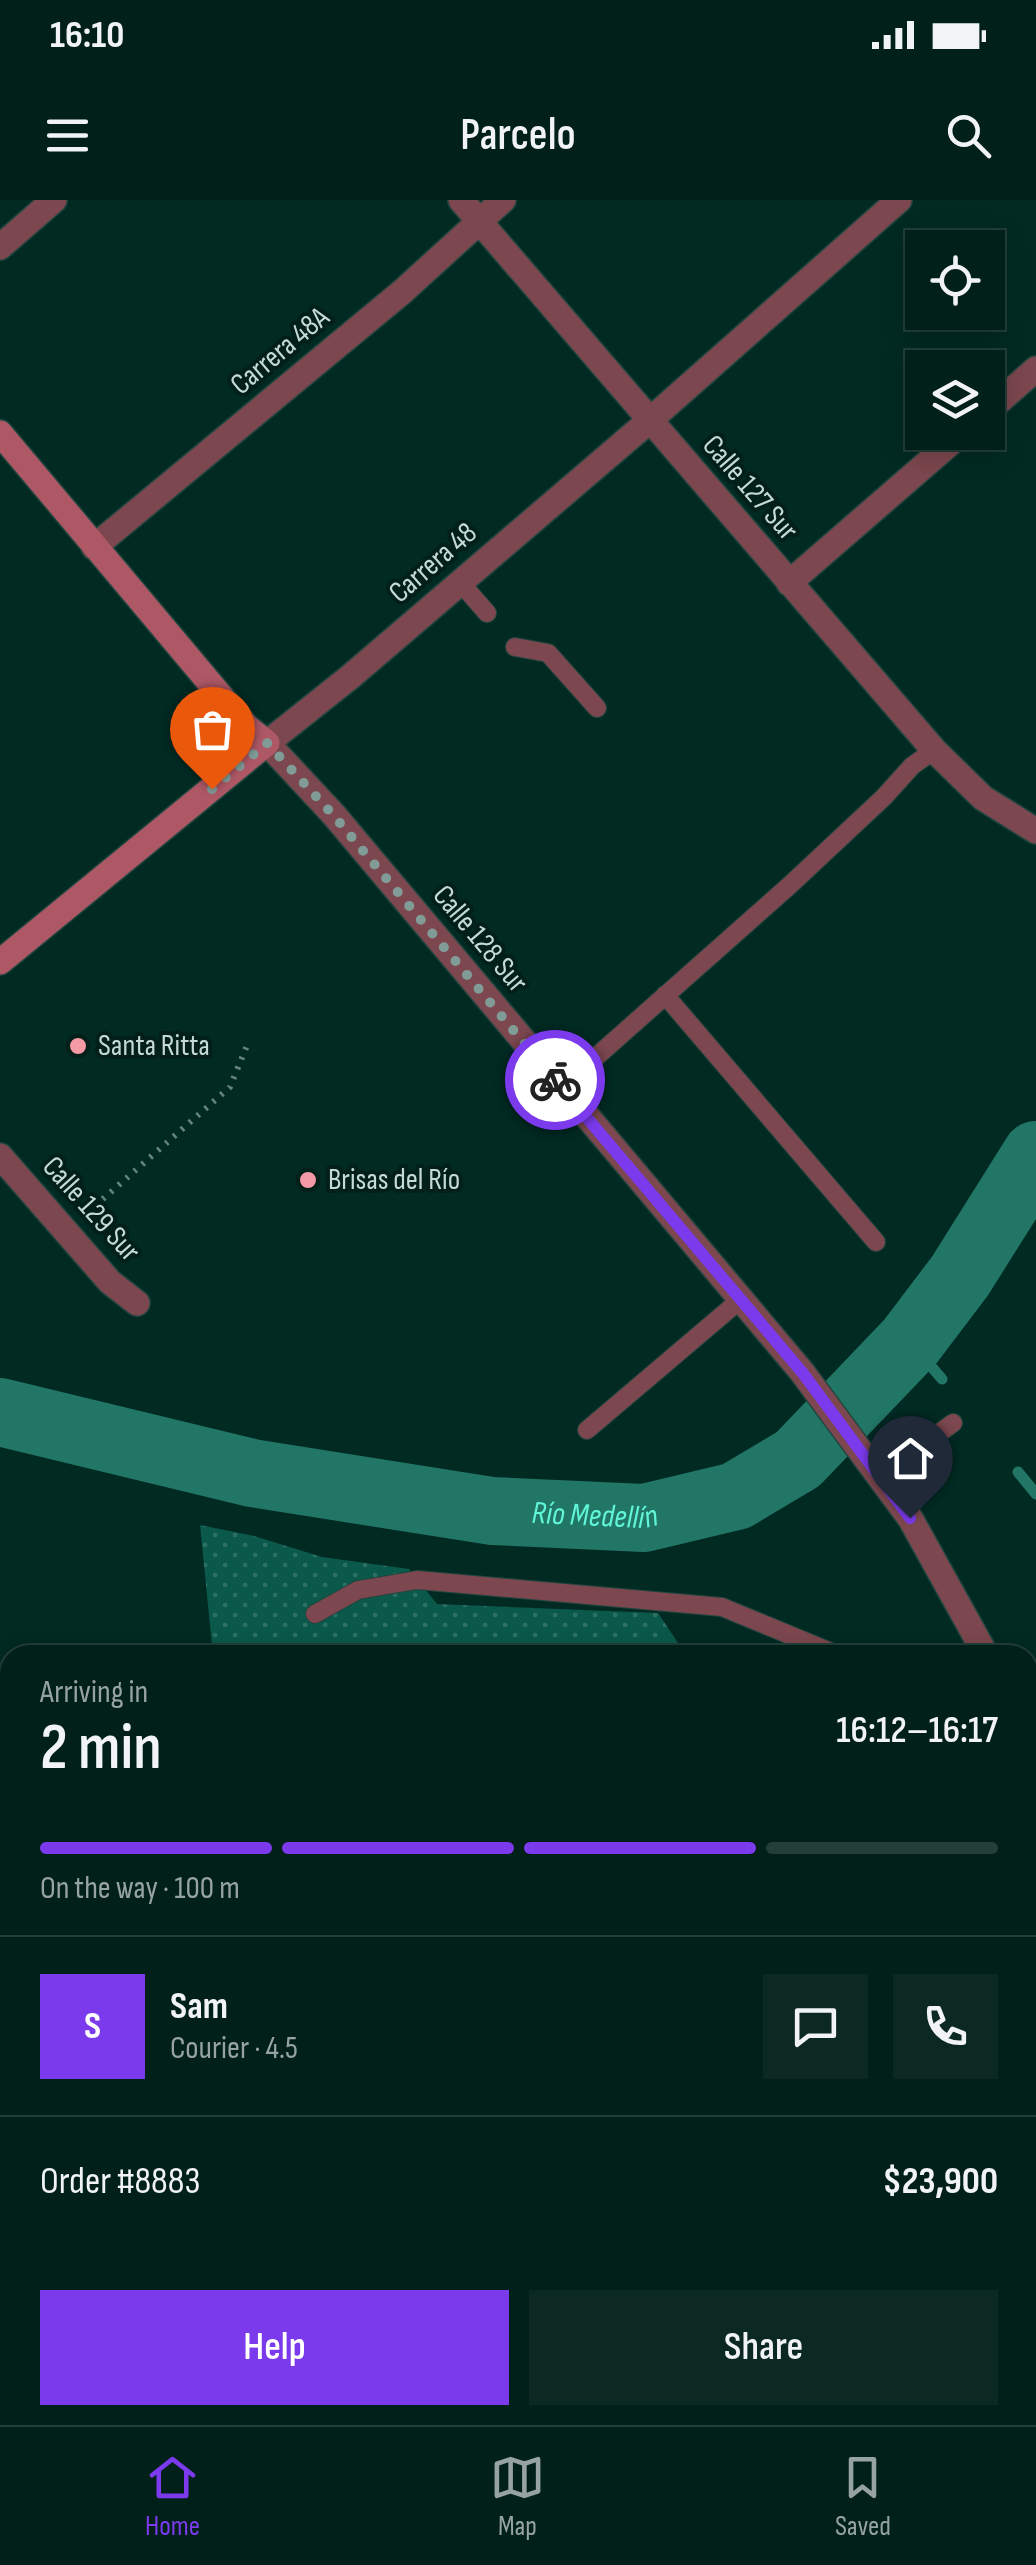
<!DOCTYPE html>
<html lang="en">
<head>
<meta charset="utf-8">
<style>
	:root { --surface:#01201a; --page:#0b2823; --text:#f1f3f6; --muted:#96a3a2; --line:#233e39; --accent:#7c3aed }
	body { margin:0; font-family:"Sofia Sans Condensed",sans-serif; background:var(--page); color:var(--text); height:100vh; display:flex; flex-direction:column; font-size:38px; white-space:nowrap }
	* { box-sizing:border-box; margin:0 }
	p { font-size:32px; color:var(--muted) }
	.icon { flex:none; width:55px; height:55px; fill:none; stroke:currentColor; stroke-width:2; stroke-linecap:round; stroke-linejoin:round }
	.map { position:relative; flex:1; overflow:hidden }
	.drawer { position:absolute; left:0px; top:1445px; width:1038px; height:780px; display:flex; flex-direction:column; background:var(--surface); border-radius:30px 30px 0 0; box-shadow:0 5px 25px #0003,0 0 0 2px var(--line) }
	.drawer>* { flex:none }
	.controls { position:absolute; left:905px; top:30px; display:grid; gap:20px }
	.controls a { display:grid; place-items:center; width:100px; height:100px; border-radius:0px; background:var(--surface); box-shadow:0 5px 25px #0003,0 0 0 2px var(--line); font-size:50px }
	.pin { position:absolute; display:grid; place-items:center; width:85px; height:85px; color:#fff; margin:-102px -42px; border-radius:50% 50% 50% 0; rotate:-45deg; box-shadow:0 0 10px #0007 }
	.pin .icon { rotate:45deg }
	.courier { position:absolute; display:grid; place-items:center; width:100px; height:100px; margin:-50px; border:8px solid #7c3aed; border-radius:50%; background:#fff; color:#222; box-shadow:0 2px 12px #0007 }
	.headline em { font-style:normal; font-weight:600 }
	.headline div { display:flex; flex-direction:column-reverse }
	.headline { display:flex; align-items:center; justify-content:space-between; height:170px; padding:0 40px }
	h1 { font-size:65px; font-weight:600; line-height:75px }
	.bar { display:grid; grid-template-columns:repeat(4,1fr); gap:15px 10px; align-content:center; height:120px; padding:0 40px }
	.bar i { height:12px; border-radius:8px; background:var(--line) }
	.bar .active { background:var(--accent) }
	.bar p { grid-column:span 4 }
	.line { display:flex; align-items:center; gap:25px; padding:0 40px; border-top:2px solid var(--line) }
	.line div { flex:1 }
	.round { display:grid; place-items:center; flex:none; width:105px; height:105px; border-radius:0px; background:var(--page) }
	.action { display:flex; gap:20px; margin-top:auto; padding:20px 40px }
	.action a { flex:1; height:115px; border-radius:0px; background:var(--accent); color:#fff; font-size:40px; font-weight:600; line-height:115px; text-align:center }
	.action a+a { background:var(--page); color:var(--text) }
	.status { display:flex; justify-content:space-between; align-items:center; height:70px; padding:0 50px; background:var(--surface); direction:ltr }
	.status svg { height:28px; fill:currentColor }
	header { display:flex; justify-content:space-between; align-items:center; height:130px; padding:0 40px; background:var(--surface); font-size:45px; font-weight:600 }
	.tabs { display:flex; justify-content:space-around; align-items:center; height:140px; border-top:2px solid var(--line); background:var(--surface); font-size:28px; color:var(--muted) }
	.tabs a { display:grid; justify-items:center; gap:5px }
	.tabs .active { color:var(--accent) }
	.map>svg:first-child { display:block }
	.grass { fill:url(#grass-dots) }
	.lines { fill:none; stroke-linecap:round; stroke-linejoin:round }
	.stream { stroke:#227666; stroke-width:11 }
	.river { stroke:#227666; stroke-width:68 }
	.service-casing { stroke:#21463f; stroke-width:20 }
	.minor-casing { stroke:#21463f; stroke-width:28 }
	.tertiary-casing { stroke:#21463f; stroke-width:28 }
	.secondary-casing { stroke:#21463f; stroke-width:28 }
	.trunk-casing { stroke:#21463f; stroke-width:30 }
	.path { stroke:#65837d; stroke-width:6; stroke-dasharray:2.5 8; stroke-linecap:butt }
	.service { stroke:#7c474e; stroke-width:18 }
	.minor { stroke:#7c474e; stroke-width:25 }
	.tertiary { stroke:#7c474e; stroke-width:25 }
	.secondary { stroke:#ae5866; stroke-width:25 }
	.trunk { stroke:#e56b80; stroke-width:28 }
	.done { stroke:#819c97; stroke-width:10; stroke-dasharray:0 18 }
	.route { stroke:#7c3aed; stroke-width:12 }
	.poi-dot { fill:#f49aa6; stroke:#021f1a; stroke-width:4 }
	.labels { text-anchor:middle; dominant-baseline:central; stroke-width:8; stroke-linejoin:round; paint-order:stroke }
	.street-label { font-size:30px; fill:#c6dad5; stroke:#021f1a }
	.poi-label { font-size:30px; fill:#c6dad5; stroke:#021f1a; text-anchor:start }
	.water-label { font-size:32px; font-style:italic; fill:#61f5d7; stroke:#021f1a }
</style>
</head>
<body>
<div class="status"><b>16:10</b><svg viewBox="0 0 49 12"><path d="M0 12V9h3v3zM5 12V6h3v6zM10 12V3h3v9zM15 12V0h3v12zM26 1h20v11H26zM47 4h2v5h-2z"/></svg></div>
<header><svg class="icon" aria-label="menu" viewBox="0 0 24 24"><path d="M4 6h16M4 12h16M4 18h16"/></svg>Parcelo<svg class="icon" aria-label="search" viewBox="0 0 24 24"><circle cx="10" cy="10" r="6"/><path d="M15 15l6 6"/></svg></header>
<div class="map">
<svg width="1036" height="2225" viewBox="0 0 1036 2225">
	<defs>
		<pattern id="grass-dots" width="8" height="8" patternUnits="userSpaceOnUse" patternTransform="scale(2.5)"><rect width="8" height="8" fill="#0a594b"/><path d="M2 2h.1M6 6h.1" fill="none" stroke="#2c7064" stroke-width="1.8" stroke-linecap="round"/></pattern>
	</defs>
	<rect width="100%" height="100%" fill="#012a23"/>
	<!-- grass -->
	<path class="grass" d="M200,1325l54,11 68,21 87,12 28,35 221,9 28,42h-473z
		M1036,1688v289l-8,7v-289z
		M10,1735v480h731l-13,10h-728v-483z"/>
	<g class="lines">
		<!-- stream -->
		<path class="stream" d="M910,1142l32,37
			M1018,1272l18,22"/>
		<!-- river -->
		<path class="river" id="s1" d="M0,1212l252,61 240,38 152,7 92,-22 62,-37 112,-117 50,-66 76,-121"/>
		<defs>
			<path id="service" d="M460,382l27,31
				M515,447l33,6 49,55
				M665,795l211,247
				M561,888l229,-203 94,-88 28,-31 22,-16
				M587,1230l153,-130
				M880,1276l73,-53
				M315,1414l43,-24 59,-10 305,27 116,48"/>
			<path id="minor" d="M461,0l473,550 49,48 53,33
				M0,47l54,-47
				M988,211l48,-42
				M94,347l308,-255 101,-92
				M789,383l174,-151
				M267,543l83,-66 299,-256 250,-221
				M0,956l110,126 27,21"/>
			<path id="tertiary" d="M267,543l67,72 468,557 108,146 76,137
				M1028,1525l8,15"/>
			<path id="secondary" d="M0,233l246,293 21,17 -267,219"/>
			<path id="trunk" d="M1028,2048l8,-7
				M1028,2123l8,-7
				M1028,2188l8,-7
				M796,2225l14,-10
				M894,2225l14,-10
				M981,2225l13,-10"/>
		</defs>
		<!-- service casing -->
		<use href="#service" class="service-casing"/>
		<!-- minor casing -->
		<use href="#minor" class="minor-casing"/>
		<!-- tertiary casing -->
		<use href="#tertiary" class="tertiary-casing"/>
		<!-- secondary casing -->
		<use href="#secondary" class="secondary-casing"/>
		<!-- trunk casing -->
		<use href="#trunk" class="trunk-casing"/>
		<!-- path -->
		<path class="path" d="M87,1013l143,-126 18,-44"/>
		<!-- service -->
		<use href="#service" class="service"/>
		<!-- minor -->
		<use href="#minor" class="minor"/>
		<!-- tertiary -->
		<use href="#tertiary" class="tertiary"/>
		<!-- secondary -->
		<use href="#secondary" class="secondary"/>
		<!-- trunk -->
		<use href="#trunk" class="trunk"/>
	</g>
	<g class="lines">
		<!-- done -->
		<path class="done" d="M212,589l55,-46 67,73 221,264"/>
		<!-- route -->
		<path class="route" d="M555,880l247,292 108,146"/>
	</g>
	<!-- markers -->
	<g class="poi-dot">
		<circle cx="78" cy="846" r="10"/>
		<circle cx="308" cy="980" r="10"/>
	</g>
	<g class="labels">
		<!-- street labels -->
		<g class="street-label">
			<text transform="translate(280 151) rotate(-40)">Carrera 48A</text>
			<text transform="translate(750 288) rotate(49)">Calle 127 Sur</text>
			<text transform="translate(433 363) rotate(-41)">Carrera 48</text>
			<text transform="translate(480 739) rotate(50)">Calle 128 Sur</text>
			<text transform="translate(91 1009) rotate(48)">Calle 129 Sur</text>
		</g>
		<!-- poi labels -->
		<g class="poi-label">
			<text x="98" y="846">Santa Ritta</text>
			<text x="328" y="980">Brisas del Río</text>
		</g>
		<!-- water labels -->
		<g class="water-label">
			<text stroke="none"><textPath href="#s1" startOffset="605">Río Medellín</textPath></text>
		</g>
	</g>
</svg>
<div class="controls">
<a><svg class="icon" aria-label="locate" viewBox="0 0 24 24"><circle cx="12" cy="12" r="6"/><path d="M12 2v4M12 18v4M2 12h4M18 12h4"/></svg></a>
<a><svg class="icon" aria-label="layers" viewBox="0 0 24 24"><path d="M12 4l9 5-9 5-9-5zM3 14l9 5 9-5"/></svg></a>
</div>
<div class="pin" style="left:212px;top:589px;background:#ea580c"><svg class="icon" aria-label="bag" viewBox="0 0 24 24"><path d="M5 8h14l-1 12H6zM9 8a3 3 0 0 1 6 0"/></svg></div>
<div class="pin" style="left:910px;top:1318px;background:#1f2937"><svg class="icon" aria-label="home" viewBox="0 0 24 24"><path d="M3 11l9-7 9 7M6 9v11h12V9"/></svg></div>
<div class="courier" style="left:555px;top:880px"><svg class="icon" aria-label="bike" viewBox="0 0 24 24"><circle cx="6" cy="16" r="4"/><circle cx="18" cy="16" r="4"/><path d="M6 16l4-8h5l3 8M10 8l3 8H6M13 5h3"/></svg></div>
<section class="drawer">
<div class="headline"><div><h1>2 min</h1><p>Arriving in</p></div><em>16:12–16:17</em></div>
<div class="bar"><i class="active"></i><i class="active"></i><i class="active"></i><i></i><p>On the way · 100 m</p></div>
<div class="line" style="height:180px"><b class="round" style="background:var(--accent);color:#fff">S</b><div><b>Sam</b><p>Courier · 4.5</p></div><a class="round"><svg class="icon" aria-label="chat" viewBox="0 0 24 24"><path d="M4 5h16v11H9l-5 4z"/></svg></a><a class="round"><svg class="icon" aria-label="phone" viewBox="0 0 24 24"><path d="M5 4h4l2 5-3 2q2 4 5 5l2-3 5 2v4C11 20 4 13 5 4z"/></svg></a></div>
<div class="line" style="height:130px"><div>Order #8883</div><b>$23,900</b></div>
<div class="action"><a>Help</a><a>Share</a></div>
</section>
</div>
<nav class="tabs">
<a class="active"><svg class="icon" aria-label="home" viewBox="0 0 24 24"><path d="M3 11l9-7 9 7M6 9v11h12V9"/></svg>Home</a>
<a><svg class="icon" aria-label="map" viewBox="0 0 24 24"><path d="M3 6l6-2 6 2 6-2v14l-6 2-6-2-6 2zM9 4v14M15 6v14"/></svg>Map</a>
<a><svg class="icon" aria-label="saved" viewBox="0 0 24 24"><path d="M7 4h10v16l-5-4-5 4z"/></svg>Saved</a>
</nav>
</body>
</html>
